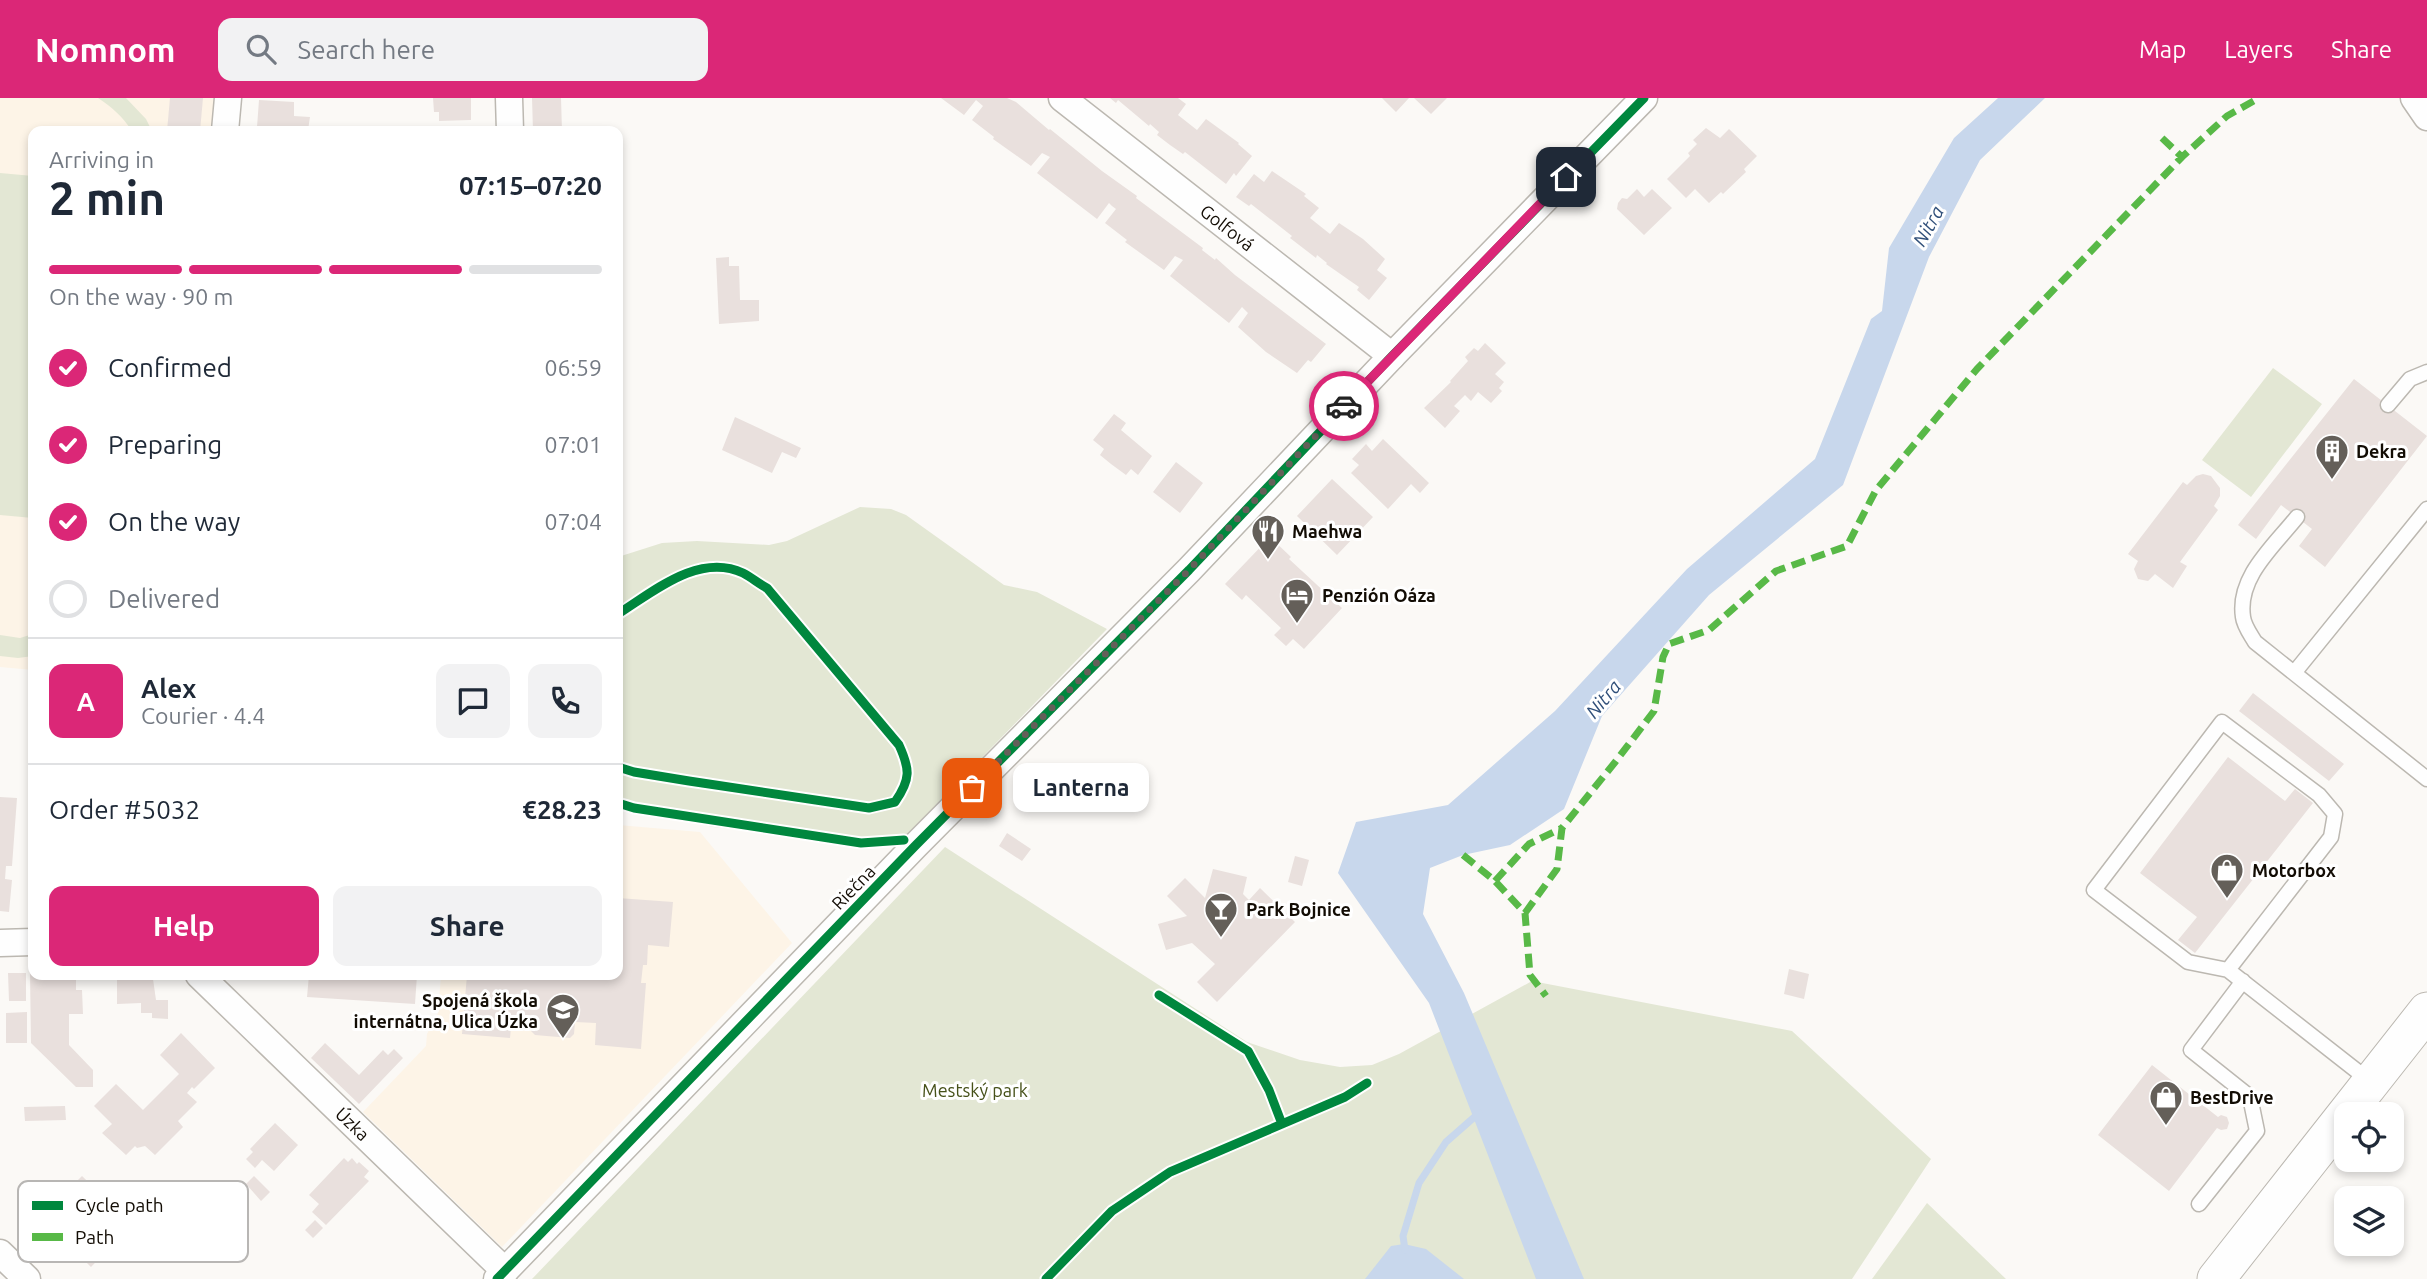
<!DOCTYPE html>
<html lang="en">
<head>
<meta charset="utf-8">
<style>
	:root { --surface:#fff; --page:#f2f2f3; --text:#1f2937; --muted:#747a83; --line:#e0e1e3; --accent:#db2777 }
	body { margin:0; font-family:Ubuntu,sans-serif; background:var(--page); color:var(--text); height:100vh; display:flex; flex-direction:column; font-size:26px; white-space:nowrap }
	* { box-sizing:border-box; margin:0 }
	p { font-size:23px; color:var(--muted) }
	.icon { flex:none; width:38px; height:38px; fill:none; stroke:currentColor; stroke-width:2; stroke-linecap:round; stroke-linejoin:round }
	.map { position:relative; flex:1; overflow:hidden }
	.drawer { position:absolute; left:28px; top:28px; width:595px; height:854px; display:flex; flex-direction:column; background:var(--surface); border-radius:14px; box-shadow:0 4px 10px #0003 }
	.drawer>* { flex:none }
	.fabs { position:absolute; left:2334px; top:1004px; display:grid; gap:14px }
	.fabs a { display:grid; place-items:center; width:70px; height:70px; border-radius:14px; background:var(--surface); box-shadow:0 4px 10px #0003; font-size:35px }
	.pin { position:absolute; display:grid; place-items:center; width:60px; height:60px; color:#fff; margin:-30px; border-radius:14px; box-shadow:0 4px 10px #0006 }
	.courier { position:absolute; display:grid; place-items:center; width:70px; height:70px; margin:-35px; border:5px solid #db2777; border-radius:50%; background:#fff; color:#222; box-shadow:0 2px 9px #0007 }
	.bubble { position:absolute; height:49px; border-radius:14px; background:var(--surface); box-shadow:0 4px 10px #0003; font-size:23px; font-weight:600; line-height:49px; text-align:center }
	.overview em { font-style:normal; font-weight:600 }
	.overview div { display:flex; flex-direction:column-reverse }
	.overview { display:flex; align-items:center; justify-content:space-between; height:119px; padding:0 21px }
	h1 { font-size:46px; font-weight:600; line-height:52px }
	.bar { display:grid; grid-template-columns:repeat(4,1fr); gap:10px 7px; align-content:center; height:84px; padding:0 21px }
	.bar i { height:9px; border-radius:5px; background:var(--line) }
	.bar .on { background:var(--accent) }
	.bar p { grid-column:span 4 }
	.line { display:flex; align-items:center; gap:18px; padding:0 21px; border-top:2px solid var(--line) }
	.line div { flex:1 }
	.round { display:grid; place-items:center; flex:none; width:74px; height:74px; border-radius:14px; background:var(--page) }
	ol { padding:0 21px; list-style:none }
	li { display:flex; align-items:center; gap:21px; height:77px }
	li p { margin-inline-start:auto }
	li .icon { padding:7px; border-radius:50%; background:var(--accent); color:#fff; stroke-width:4 }
	li:last-child { color:var(--muted) }
	li i { width:38px; height:38px; border:4px solid var(--line); border-radius:50% }
	.cta { display:flex; gap:14px; margin-top:auto; padding:14px 21px }
	.cta a { flex:1; height:80px; border-radius:14px; background:var(--accent); color:#fff; font-size:28px; font-weight:600; line-height:80px; text-align:center }
	.cta a+a { background:var(--page); color:var(--text) }
	header { display:flex; align-items:center; gap:42px; box-sizing:border-box; height:98px; padding:0 35px; background:var(--accent); color:#fff }
	header strong { font-size:33px }
	nav { display:flex; gap:38px; margin-inline-start:auto; font-size:24px }
	.search { width:490px; height:63px; background:var(--page); display:flex; align-items:center; gap:18px; box-sizing:border-box; padding:0 24px; border-radius:14px; color:var(--muted); font-size:26px }
	.map>svg:first-child { display:block }
	.built { fill:#fdf4e7 }
	.green { fill:#e3e7d4 }
	.water { fill:#c8d7ec }
	.lines { fill:none; stroke-linecap:round; stroke-linejoin:round }
	.stream { stroke:#c8d7ec; stroke-width:7 }
	.building { fill:#e9e0dd }
	.lane-casing { stroke:#bcb8b1; stroke-width:17 }
	.street-casing { stroke:#bcb8b1; stroke-width:29 }
	.secondary-casing { stroke:#bcb8b1; stroke-width:39 }
	.lane { stroke:#fefefe; stroke-width:14 }
	.street { stroke:#fefefe; stroke-width:26 }
	.secondary { stroke:#fefefe; stroke-width:37 }
	.quiet { stroke:#58b947; stroke-width:7; stroke-dasharray:14 7; stroke-linecap:butt }
	.cycleway-casing { stroke:#fff; stroke-width:13 }
	.cycleway { stroke:#00873e; stroke-width:9 }
	.done { stroke:#645f59; stroke-width:7; stroke-dasharray:0 12.6 }
	.route { stroke:#db2777; stroke-width:9 }
	.labels { text-anchor:middle; dominant-baseline:central; stroke-width:6; stroke-linejoin:round; paint-order:stroke }
	.street-label { font-size:18px; fill:#120c04; stroke:#fff }
	.poi-label { font-size:18px; font-weight:bold; fill:#120c04; stroke:#fff; text-anchor:start }
	.park-label { font-size:18px; fill:#465119; stroke:#fff }
	.water-label { font-size:19px; font-style:italic; fill:#31507a; stroke:#fff }
	.key { fill:#fff; stroke:#b8b6b4; stroke-width:2 }
	.key-label { font-size:19px; fill:#120c04 }
</style>
</head>
<body>
<header>
<strong>Nomnom</strong>
<div class="search"><svg class="icon" aria-label="search" viewBox="0 0 24 24"><circle cx="10" cy="10" r="6"/><path d="M15 15l6 6"/></svg>Search here</div>
<nav><a>Map</a><a>Layers</a><a>Share</a></nav>
</header>
<div class="map">
<svg width="2427" height="1181" viewBox="0 0 2427 1181">
	<rect width="100%" height="100%" fill="#fbf9f6"/>
	<!-- built -->
	<path class="built" d="M0,0h215l-3,33h-179v539l-33,-3z
		M618,727l82,7 92,111 -290,304 -139,-135 63,-66 1,-12 11,-21 3,-38h177z"/>
	<!-- green -->
	<path class="green" d="M98,0h28l20,21 6,12h-20c-9,-14 -20,-24 -34,-33z
		M0,75l33,3v342l-33,-3z
		M2273,270l49,36 -71,93 -49,-37z
		M860,409l31,2 15,6 98,70 33,7 70,37 -212,218 -182,-20 -95,-22v-248l44,-14 35,-2 72,4 18,-4z
		M33,536v22l-15,2 -18,-2v-21l20,3z
		M945,749l302,195 53,18 40,7 32,-2 27,-11 133,-73 260,50 139,128 -79,120h-1320z
		M1927,1105l79,76h-134z"/>
	<!-- water -->
	<path class="water" d="M1998,0h47l-65,62 -51,97 -86,228 -134,110 -107,121 -38,93 -54,36 -47,10 -33,13 -7,46 41,79 120,286h-48l-107,-276 -91,-130 18,-51 92,-17 107,-94 132,-142 128,-110 56,-140 11,-8 7,-63 65,-110z
		M1404,1146l22,5 38,30h-99l26,-33z"/>
	<g class="lines">
		<!-- stream -->
		<path class="stream" d="M1405,1152l-2,-14 16,-53 27,-41 33,-29"/>
	</g>
	<!-- building -->
	<path class="building" d="M170,0h33l-3,33h-33z
		M433,0h38v22l-32,1v-9h-5z
		M532,0h29l1,33h-29z
		M941,0h66l9,4 33,28 1,-1 52,42 35,25 -1,2 67,50 -1,2 13,10 1,-2 19,17 91,69 -15,18 -3,-2 -11,13 -31,-21 -28,-25 10,-14 -6,-6 -13,16 -59,-47 13,-16 -8,-4 -11,14 -39,-28 2,-2 -22,-17 11,-14 -4,-3 -3,-3 -12,16 -60,-46 13,-16 -8,-4 -11,13 -38,-27 1,-2 -22,-17 11,-14 -7,-6 -12,15z
		M1110,0h68l8,6 -8,11 19,15 9,-11 33,24 -1,1 14,12 -16,20 -2,-3 -8,11 -41,-32 -2,2 -13,-9 -13,-10 2,-3 -9,-8 -1,2 -31,-26 -2,3z
		M1382,0h27l-13,14z
		M1414,0h33l-16,16z
		M259,2l35,2v14l16,1 -2,13 -51,-3z
		M1706,30l14,10 9,-9 28,27 -13,13 2,3 -23,22 -2,-2 -12,11 -14,-14 -9,9 -19,-19 23,-23 -2,-3 9,-9 -4,-4z
		M1272,73l34,23 -2,2 15,12 -9,10 20,16 9,-11 24,16 22,20 -8,11 10,8 -18,22 -12,-10 2,-3 -33,-23 1,-1 -10,-8 -1,3 -26,-20 2,-2 -41,-32 -2,2 -13,-9 18,-23 10,8z
		M1637,91l7,8 8,-8 20,19 -28,27 -27,-26 1,-6 4,-5 5,1z
		M729,159v9h10l1,34h19v21l-40,3 -3,-66z
		M1485,245l21,20 -11,11 9,8 -5,6 3,3 -11,12 -13,-11 -7,9 -6,-6 -11,11 6,5 -15,17 -21,-20 27,-26 -1,-1 18,-20 -3,-4 9,-9 4,3z
		M2354,281l73,57 -102,131 -26,-21 13,-17 -31,-24 -25,34 -18,-14z
		M1114,316l12,9 -5,7 31,26 -14,19 -7,-6 -5,6 -15,-11 -11,-9 4,-6 -11,-9z
		M735,319l66,31 -5,10 -14,-6 -10,21 -50,-23z
		M1383,341l46,44 -9,10 -9,-9 -23,25 -37,-36 8,-8 -7,-6 14,-15 6,7z
		M1176,364l27,21 -23,30 -27,-21z
		M2203,376l8,2 9,12v8l-6,10 4,4 -38,52 7,4 -14,22 -18,-14 -7,7 -10,-2 -4,-10 4,-8 -10,-7 55,-72 4,3 9,-9z
		M1332,381l41,38 -36,38 -40,-39z
		M1270,439l21,20 -2,2 53,49 -38,41 -11,-10 -7,7 -12,-11 7,-7 -35,-33 -4,5 -17,-16z
		M2253,595l91,71 -15,17 -90,-70z
		M2228,659l57,44 10,-12 18,14 -118,150 -17,-13 19,-23 -57,-44z
		M0,699l17,1 -5,68h-6l-1,13 7,1 -3,32 -9,-1z
		M1007,735l24,16 -9,12 -23,-15z
		M1295,758l14,4 -7,26 -14,-4z
		M1213,771l34,8 -4,17 6,6 11,-12 35,34 -78,80 -20,-20 18,-18 -23,-21 -26,7 -8,-26 29,-8 -20,-20 18,-18 20,20z
		M618,800l55,4 -4,45 -21,-2 -1,20h-4l-2,18h5l-5,66 -46,-4 1,-22 -21,-1 -1,12 -4,4 -35,-3 -4,-4 1,-13 -20,-2 -2,22 -48,-4 5,-59h151z
		M1789,871l20,5 -5,25 -20,-5z
		M30,874h3v3h43v15h6l1,24h-14v31l24,25v17h-17l-45,-44z
		M8,875h18v28h-17z
		M117,877h31v4h5l3,21h12v19l-16,-1v-5h-11v-10l-24,1z
		M309,877h108l-2,29 -108,-7z
		M27,914v31h-21v-30z
		M181,935l34,35 -21,21 -2,-2 -5,6 10,9 -19,19 5,6 -28,28 -10,-9 -8,2 -2,-2 -9,9 -24,-22 10,-9 -18,-18 22,-22 27,26 36,-36 -19,-19z
		M325,945l34,32 24,-25 5,5 6,-6 9,9 -44,46 -48,-46z
		M2152,967l66,52 3,-2 6,2 2,6 -2,6 -6,1 -4,-2 -48,63 -71,-56z
		M65,1008l1,14 -41,1 -1,-14z
		M275,1025l23,22 -24,26 -12,-11 -7,8 -9,-9 7,-7 -3,-3z
		M344,1060l4,4 4,-4 5,6 2,-2 10,9 -5,6 5,4 -43,44 -14,-13 7,-8 -10,-9z
		M82,1078l32,31 -13,13 18,18 -28,29 -9,-9 -4,3 -10,-10 4,-5 -16,-13 -14,15 -16,-16z
		M254,1078l16,16 -9,9 -15,-17z
		M315,1122l8,8 -10,10 -8,-8z"/>
	<g class="lines">
		<defs>
			<path id="lane" d="M2388,307l22,-26 17,-7
				M2297,419c-23,29 -60,60 -54,100 1,9 8,18 12,25l172,137
				M2294,575l133,-164
				M2228,872l-40,-8 -94,-72 128,-168 97,73 16,19 -4,23 -103,133 143,112
				M2199,1106l58,-73 -7,-34 -59,-47 52,-69"/>
			<g id="street">
				<path d="M509,0l1,33"/>
				<path id="s1" d="M1062,0l330,258"/>
				<path d="M2414,0l13,19"/>
				<path d="M225,33l3,-33"/>
				<path d="M0,845l33,-1"/>
				<path id="s2" d="M199,877l306,296"/>
				<path d="M0,1155l27,26"/>
				<path d="M497,1181l418,-433 274,-276 203,-214 252,-258"/>
			</g>
			<path id="secondary" d="M2216,1181l211,-268"/>
		</defs>
		<!-- lane casing -->
		<use href="#lane" class="lane-casing"/>
		<!-- street casing -->
		<use href="#street" class="street-casing"/>
		<!-- secondary casing -->
		<use href="#secondary" class="secondary-casing"/>
		<!-- lane -->
		<use href="#lane" class="lane"/>
		<!-- street -->
		<use href="#street" class="street"/>
		<!-- secondary -->
		<use href="#secondary" class="secondary"/>
		<!-- quiet -->
		<path class="quiet" d="M2162,40l20,19 45,-41 32,-18
			M1463,757l32,26 30,32 5,62 16,21
			M1495,783l34,-37 33,-16
			M1525,815l32,-44 5,-41 54,-67 38,-50 9,-54 6,-13 40,-14 67,-59 71,-25 29,-56 101,-121 205,-212"/>
		<defs>
			<path id="cycleway" d="M618,516c35,-22 81,-62 125,-41 8,4 16,11 24,15l132,157c11,24 12,34 -4,57l-26,6 -180,-27 -55,-9 -16,-5
				M618,705l16,5 227,35 43,-3
				M1159,897l89,56 21,39 13,34
				M497,1181l418,-433 274,-276 203,-214 252,-258
				M1046,1181l66,-68 58,-39 175,-75 22,-14"/>
		</defs>
		<!-- cycleway casing -->
		<use href="#cycleway" class="cycleway-casing"/>
		<!-- cycleway -->
		<use href="#cycleway" class="cycleway"/>
	</g>
	<g class="lines">
		<!-- done -->
		<path class="done" d="M972,690l217,-218 155,-164"/>
		<!-- route -->
		<path class="route" d="M1344,308l222,-229"/>
	</g>
	<!-- icons -->
	<defs>
		<symbol id="building-pin" viewBox="-11 -11 22 30"><path d="M0 17L-7.5 6A9.5 9.5 0 1 1 7.5 6Z" fill="#645f59" stroke="#fff"/><path d="M-4-6H4V6H1V3H-1V6H-4ZM-2.5-4.3h1.7v1.8h-1.7ZM.8-4.3h1.7v1.8H.8ZM-2.5-1h1.7V.8h-1.7ZM.8-1h1.7V.8H.8Z" fill="#fff"/></symbol>
		<symbol id="restaurant-pin" viewBox="-11 -11 22 30"><path d="M0 17L-7.5 6A9.5 9.5 0 1 1 7.5 6Z" fill="#645f59" stroke="#fff"/><path d="M-5-6h1v4h1v-4h1v4h1v-4h1v5L-1.5 .5V6h-2V.5L-5-1ZM5-6V6H3V1.5H1.5Q1.5-4 5-6Z" fill="#fff"/></symbol>
		<symbol id="hotel-pin" viewBox="-11 -11 22 30"><path d="M0 17L-7.5 6A9.5 9.5 0 1 1 7.5 6Z" fill="#645f59" stroke="#fff"/><path d="M-6-4.5h1.5V1H6V5H4.5V3h-9V5H-6ZM-4 0a1.8 1.8 0 1 1 3.6 0ZM.5 0V-2.5h3Q6-2.5 6 0Z" fill="#fff"/></symbol>
		<symbol id="shop-pin" viewBox="-11 -11 22 30"><path d="M0 17L-7.5 6A9.5 9.5 0 1 1 7.5 6Z" fill="#645f59" stroke="#fff"/><path d="M-5-2.5h2.3a2.7 3.5 0 0 1 5.4 0H5L5.5 6h-11ZM-1.5-2.5h3a1.5 2.3 0 0 0-3 0Z" fill="#fff"/></symbol>
		<symbol id="bar-pin" viewBox="-11 -11 22 30"><path d="M0 17L-7.5 6A9.5 9.5 0 1 1 7.5 6Z" fill="#645f59" stroke="#fff"/><path d="M-6-5H6L.8 .8V4.5H3.5V6h-7V4.5H-.8V.8Z" fill="#fff"/></symbol>
		<symbol id="school-pin" viewBox="-11 -11 22 30"><path d="M0 17L-7.5 6A9.5 9.5 0 1 1 7.5 6Z" fill="#645f59" stroke="#fff"/><path d="M0-5L7-2L0 1L-7-2ZM-4 1L0 2.5L4 1V4Q0 6-4 4Z" fill="#fff"/></symbol>
	</defs>
	<g fill-rule="evenodd">
		<use href="#building-pin" x="2313" y="334" width="38" height="52"/>
		<use href="#restaurant-pin" x="1249" y="414" width="38" height="52"/>
		<use href="#hotel-pin" x="1278" y="478" width="38" height="52"/>
		<use href="#shop-pin" x="2208" y="753" width="38" height="52"/>
		<use href="#bar-pin" x="1202" y="792" width="38" height="52"/>
		<use href="#school-pin" x="544" y="893" width="38" height="52"/>
		<use href="#shop-pin" x="2147" y="980" width="38" height="52"/>
	</g>
	<g class="labels">
		<!-- street labels -->
		<g class="street-label">
			<text stroke="none"><textPath href="#s1" startOffset="210">Golfová</textPath></text>
			<text transform="translate(853 789) rotate(-46)">Riečna</text>
			<text stroke="none"><textPath href="#s2" startOffset="214">Úzka</textPath></text>
		</g>
		<!-- poi labels -->
		<g class="poi-label">
			<text x="2356" y="353">Dekra</text>
			<text x="1292" y="433">Maehwa</text>
			<text x="1322" y="497">Penzión Oáza</text>
			<text x="2252" y="772">Motorbox</text>
			<text x="1246" y="811">Park Bojnice</text>
			<text x="538" y="902" text-anchor="end">Spojená škola<tspan x="538" dy="21">internátna, Ulica Úzka</tspan></text>
			<text x="2190" y="999">BestDrive</text>
		</g>
		<!-- park labels -->
		<g class="park-label">
			<text x="975" y="992">Mestský park</text>
		</g>
		<!-- water labels -->
		<g class="water-label">
			<text transform="translate(1928 128) rotate(-61)">Nitra</text>
			<text transform="translate(1603 601) rotate(-50)">Nitra</text>
		</g>
	</g>
	<!-- legend -->
	<rect x="18" y="1083" width="230" height="81" rx="10" class="key"/>
	<rect x="32" y="1103" width="31" height="9" fill="#00873e"/>
	<rect x="32" y="1135" width="31" height="8" fill="#58b947"/>
	<g class="key-label">
		<text x="75" y="1114">Cycle path</text>
		<text x="75" y="1146">Path</text>
	</g>
</svg>
<div class="fabs">
<a><svg class="icon" aria-label="locate" viewBox="0 0 24 24"><circle cx="12" cy="12" r="6"/><path d="M12 2v4M12 18v4M2 12h4M18 12h4"/></svg></a>
<a><svg class="icon" aria-label="layers" viewBox="0 0 24 24"><path d="M12 4l9 5-9 5-9-5zM3 14l9 5 9-5"/></svg></a>
</div>
<div class="pin" style="left:972px;top:690px;background:#ea580c"><svg class="icon" aria-label="bag" viewBox="0 0 24 24"><path d="M5 8h14l-1 12H6zM9 8a3 3 0 0 1 6 0"/></svg></div>
<div class="pin" style="left:1566px;top:79px;background:#1f2937"><svg class="icon" aria-label="home" viewBox="0 0 24 24"><path d="M3 11l9-7 9 7M6 9v11h12V9"/></svg></div>
<div class="courier" style="left:1344px;top:308px"><svg class="icon" aria-label="car" viewBox="0 0 24 24"><path d="M5 17H2v-5l4-1 3-4h7l3 4 3 1v5h-3M9 17h6M6 11h13"/><circle cx="7" cy="17" r="2"/><circle cx="17" cy="17" r="2"/></svg></div>
<div class="bubble" style="left:1013px;top:665px;width:136px">Lanterna</div>
<section class="drawer">
<div class="overview"><div><h1>2 min</h1><p>Arriving in</p></div><em>07:15–07:20</em></div>
<div class="bar"><i class="on"></i><i class="on"></i><i class="on"></i><i></i><p>On the way · 90 m</p></div>
<ol>
<li><svg class="icon" aria-label="check" viewBox="0 0 24 24"><path d="M5 12l5 5 9-10"/></svg>Confirmed<p>06:59</p></li>
<li><svg class="icon" aria-label="check" viewBox="0 0 24 24"><path d="M5 12l5 5 9-10"/></svg>Preparing<p>07:01</p></li>
<li><svg class="icon" aria-label="check" viewBox="0 0 24 24"><path d="M5 12l5 5 9-10"/></svg>On the way<p>07:04</p></li>
<li><i></i>Delivered</li>
</ol>
<div class="line" style="height:126px"><b class="round" style="background:var(--accent);color:#fff">A</b><div><b>Alex</b><p>Courier · 4.4</p></div><a class="round"><svg class="icon" aria-label="chat" viewBox="0 0 24 24"><path d="M4 5h16v11H9l-5 4z"/></svg></a><a class="round"><svg class="icon" aria-label="phone" viewBox="0 0 24 24"><path d="M5 4h4l2 5-3 2q2 4 5 5l2-3 5 2v4C11 20 4 13 5 4z"/></svg></a></div>
<div class="line" style="height:91px"><div>Order #5032</div><b>€28.23</b></div>
<div class="cta"><a>Help</a><a>Share</a></div>
</section>
</div>
</body>
</html>
